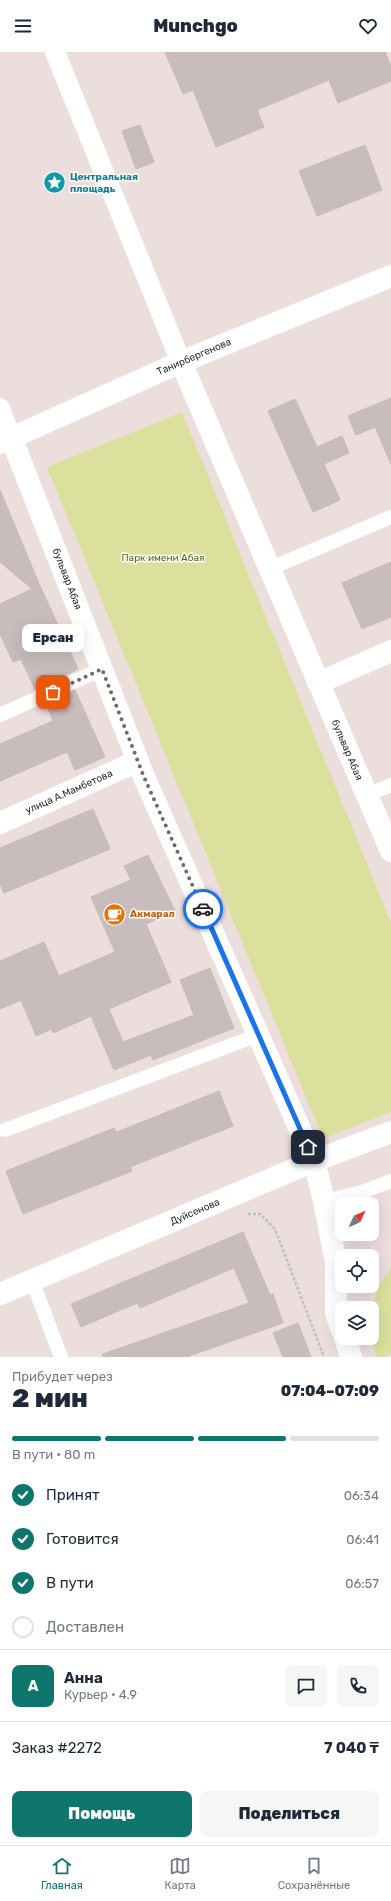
<!DOCTYPE html>
<html lang="ru">
<head>
<meta charset="utf-8">
<style>
	:root { --surface:#fff; --page:#f6f6f7; --text:#1f2937; --muted:#747a83; --line:#e0e1e3; --accent:#0f766e }
	body { margin:0; font-family:Rubik,sans-serif; background:var(--page); color:var(--text); height:100vh; display:flex; flex-direction:column; font-size:15px; white-space:nowrap }
	* { box-sizing:border-box; margin:0 }
	p { font-size:13px; color:var(--muted) }
	.icon { flex:none; width:22px; height:22px; fill:none; stroke:currentColor; stroke-width:2; stroke-linecap:round; stroke-linejoin:round }
	.map { position:relative; height:1305px; overflow:hidden }
	.sheet { display:flex; flex-direction:column; background:var(--surface); flex:1 }
	.sheet>* { flex:none }
	.needle { width:26px; rotate:46deg }
	.buttons { position:absolute; left:335px; top:1145px; display:grid; gap:8px }
	.buttons a { display:grid; place-items:center; width:44px; height:44px; border-radius:8px; background:var(--surface); box-shadow:0 4px 16px #0002; font-size:20px }
	.pin { position:absolute; display:grid; place-items:center; width:34px; height:34px; color:#fff; margin:-17px; border-radius:8px; box-shadow:0 2px 6px #0006 }
	.courier { position:absolute; display:grid; place-items:center; width:40px; height:40px; margin:-20px; border:3px solid #1a73e8; border-radius:50%; background:#fff; color:#222; box-shadow:0 1px 5px #0007 }
	.bubble { position:absolute; height:28px; border-radius:8px; background:var(--surface); box-shadow:0 4px 16px #0002; font-size:13px; font-weight:800; line-height:28px; text-align:center }
	.overview em { font-style:normal; font-weight:800 }
	.overview div { display:flex; flex-direction:column-reverse }
	.overview { display:flex; align-items:center; justify-content:space-between; height:68px; padding:0 12px }
	h1 { font-size:26px; font-weight:800; line-height:30px }
	.bar { display:grid; grid-template-columns:repeat(4,1fr); gap:6px 4px; align-content:center; height:48px; padding:0 12px }
	.bar i { height:5px; border-radius:3px; background:var(--line) }
	.bar .selected { background:var(--accent) }
	.bar p { grid-column:span 4 }
	.line { display:flex; align-items:center; gap:10px; padding:0 12px; border-top:1px solid var(--line) }
	.line div { flex:1 }
	.round { display:grid; place-items:center; flex:none; width:42px; height:42px; border-radius:8px; background:var(--page) }
	ol { padding:0 12px; list-style:none }
	li { display:flex; align-items:center; gap:12px; height:44px }
	li p { margin-inline-start:auto }
	li .icon { padding:4px; border-radius:50%; background:var(--accent); color:#fff; stroke-width:4 }
	li:last-child { color:var(--muted) }
	li i { width:22px; height:22px; border:2px solid var(--line); border-radius:50% }
	.cta { display:flex; gap:8px; margin-top:auto; padding:8px 12px }
	.cta a { flex:1; height:46px; border-radius:8px; background:var(--accent); color:#fff; font-size:16px; font-weight:800; line-height:46px; text-align:center }
	.cta a+a { background:var(--page); color:var(--text) }
	header { display:flex; justify-content:space-between; align-items:center; height:52px; padding:0 12px; background:var(--surface); font-size:18px; font-weight:800 }
	.menu { display:flex; justify-content:space-around; align-items:center; height:56px; border-top:1px solid var(--line); background:var(--surface); font-size:11px; color:var(--muted) }
	.menu a { display:grid; justify-items:center; gap:2px }
	.menu .selected { color:var(--accent) }
	.map>svg:first-child { display:block }
	.green { fill:#dbe19d }
	.building { fill:#c8bdbc; stroke:#c8b9b8 }
	.lines { fill:none; stroke-linecap:round; stroke-linejoin:round }
	.path { stroke:#bfbfbf; stroke-width:2.5; stroke-dasharray:3 2; stroke-linecap:butt }
	.service { stroke:#fff; stroke-width:14 }
	.pedestrian { stroke:#fff; stroke-width:20 }
	.minor { stroke:#fff; stroke-width:22 }
	.tertiary { stroke:#fff; stroke-width:22 }
	.done { stroke:#6f6a6a; stroke-width:4; stroke-dasharray:0 7.2 }
	.route { stroke:#1a73e8; stroke-width:5 }
	.labels { text-anchor:middle; dominant-baseline:central; stroke-width:3; stroke-linejoin:round; paint-order:stroke }
	.culture-label { font-size:10px; font-weight:bold; fill:#0d838f; stroke:#fff; text-anchor:start }
	.street-label { font-size:10px; fill:#2b2b2b; stroke:#fff }
	.park-label { font-size:10px; fill:#56671d; stroke:#fff }
	.food-label { font-size:10px; font-weight:bold; fill:#c56008; stroke:#fff; text-anchor:start }
</style>
</head>
<body>
<header><svg class="icon" aria-label="menu" viewBox="0 0 24 24"><path d="M4 6h16M4 12h16M4 18h16"/></svg>Munchgo<svg class="icon" aria-label="heart" viewBox="0 0 24 24"><path d="M12 20l-8-8c-3-5 5-10 8-4 3-6 11-1 8 4z"/></svg></header>
<div class="map">
<svg width="391" height="1305" viewBox="0 0 391 1305">
	<rect width="100%" height="100%" fill="#eddede"/>
	<!-- green -->
	<path class="green" d="M182,360l209,510v190l-68,27 -276,-672z
		M391,1214v88l-7,3h-7c-8,-19 -6,-46 0,-66 3,-8 10,-17 14,-25z"/>
	<!-- building -->
	<path class="building" d="M165,0h220l6,14v15l-53,22 -9,-23 -72,30 7,17 -48,20 -23,-57 -10,4z
		M140,73l14,37 -18,7 -14,-38z
		M365,93l17,45 -65,26 -18,-45z
		M391,346v66l-16,-37 -19,8 -8,-19z
		M295,347l22,48 25,-11 7,17 -25,11 16,36 -27,12 -45,-101z
		M0,438l40,96 38,83 -38,19 -5,1 -14,-30 -8,3 -13,-28v-30l32,-15 -32,-27z
		M391,510v55l-29,12 -20,-46z
		M75,638l30,67 -30,13 -8,-18 -67,29v-37l53,-23 -7,-18z
		M93,757l17,40 -106,44 -4,-10v-35z
		M148,803l27,56 -29,13 25,58 -62,27 14,33 71,-27 -14,-35 30,-12 24,60 -81,32 -2,-5 -37,15 -23,-54 -38,17 -1,-4 -16,7 -15,-36 -21,9v-48l44,-19 15,34 56,-24 -24,-55 40,-17 -7,-14z
		M219,1039l14,35 -103,41 2,4 -109,43 -17,-43 108,-43 3,4z
		M243,1180l27,63 3,-1 10,29 -97,34h-83v-3l146,-51 -15,-35 -94,40 -3,-5 -56,24 -10,-23z
		M298,1271l13,34h-28l-10,-24z"/>
	<g class="lines">
		<!-- path -->
		<path class="path" d="M248,1162h12l15,15 49,128"/>
		<!-- service -->
		<path class="service" d="M269,517l122,-52
			M0,663l102,-46
			M367,743l24,-10
			M5,1078l253,-95
			M324,1149l38,-9 29,-11
			M32,1228l29,77"/>
		<!-- pedestrian -->
		<path class="pedestrian" d="M55,0l126,310
			M0,356l11,29"/>
		<!-- minor -->
		<path class="minor" d="M318,631l73,-32
			M0,771l138,-62"/>
		<!-- tertiary -->
		<path class="tertiary" d="M181,310l210,489
			M11,385l133,340 170,384 10,40 12,62v50l6,17
			M0,391l181,-81 210,-86
			M0,1242l314,-133 77,-29
			M345,1286l6,19"/>
	</g>
	<g class="lines">
		<!-- done -->
		<path class="done" d="M53,640l49,-23 42,108 59,132"/>
		<!-- route -->
		<path class="route" d="M203,857l105,238"/>
	</g>
	<!-- icons -->
	<defs>
		<symbol id="sight-disc" viewBox="-11 -11 22 22"><circle r="9.5" fill="#0f9aa8" stroke="#fff"/><path d="M0-6L1.8-2.2L6-1.7L2.9 1.2L3.7 5.4L0 3.3L-3.7 5.4L-2.9 1.2L-6-1.7L-1.8-2.2Z" fill="#fff"/></symbol>
		<symbol id="cafe-disc" viewBox="-11 -11 22 22"><circle r="9.5" fill="#e8710a" stroke="#fff"/><path d="M-5.5-4.5H6V0H3Q3 3.5 0 3.5H-2.5Q-5.5 3.5-5.5 0ZM3-3.2v2h1.7v-2ZM-6 4.5H4V6H-6Z" fill="#fff"/></symbol>
	</defs>
	<g fill-rule="evenodd">
		<use href="#sight-disc" x="42" y="118" width="25" height="25"/>
		<use href="#cafe-disc" x="102" y="850" width="25" height="25"/>
	</g>
	<g class="labels">
		<!-- culture labels -->
		<g class="culture-label">
			<text x="70" y="125">Центральная<tspan x="70" dy="12">площадь</tspan></text>
		</g>
		<!-- street labels -->
		<g class="street-label">
			<text transform="translate(194 305) rotate(-23)">Танирбергенова</text>
			<text transform="translate(67 527) rotate(69)">бульвар Абая</text>
			<text transform="translate(347 698) rotate(67)">бульвар Абая</text>
			<text transform="translate(69 740) rotate(-24)">улица А.Мамбетова</text>
			<text transform="translate(195 1160) rotate(-23)">Дуйсенова</text>
		</g>
		<!-- park labels -->
		<g class="park-label">
			<text x="163" y="506">Парк имени Абая</text>
		</g>
		<!-- food labels -->
		<g class="food-label">
			<text x="130" y="862">Акмарал</text>
		</g>
	</g>
</svg>
<div class="buttons">
<a><svg class="needle" viewBox="-14 -14 28 28"><path d="M0-13l5 13h-10z" fill="#e53935"/><path d="M0 13l5-13h-10z" fill="#747a83"/></svg></a>
<a><svg class="icon" aria-label="locate" viewBox="0 0 24 24"><circle cx="12" cy="12" r="6"/><path d="M12 2v4M12 18v4M2 12h4M18 12h4"/></svg></a>
<a><svg class="icon" aria-label="layers" viewBox="0 0 24 24"><path d="M12 4l9 5-9 5-9-5zM3 14l9 5 9-5"/></svg></a>
</div>
<div class="pin" style="left:53px;top:640px;background:#ea580c"><svg class="icon" aria-label="bag" viewBox="0 0 24 24"><path d="M5 8h14l-1 12H6zM9 8a3 3 0 0 1 6 0"/></svg></div>
<div class="pin" style="left:308px;top:1095px;background:#1f2937"><svg class="icon" aria-label="home" viewBox="0 0 24 24"><path d="M3 11l9-7 9 7M6 9v11h12V9"/></svg></div>
<div class="courier" style="left:203px;top:857px"><svg class="icon" aria-label="car" viewBox="0 0 24 24"><path d="M5 17H2v-5l4-1 3-4h7l3 4 3 1v5h-3M9 17h6M6 11h13"/><circle cx="7" cy="17" r="2"/><circle cx="17" cy="17" r="2"/></svg></div>
<div class="bubble" style="left:22px;top:572px;width:62px">Ерсан</div>
</div>
<section class="sheet">
<div class="overview"><div><h1>2 мин</h1><p>Прибудет через</p></div><em>07:04–07:09</em></div>
<div class="bar"><i class="selected"></i><i class="selected"></i><i class="selected"></i><i></i><p>В пути · 80 m</p></div>
<ol>
<li><svg class="icon" aria-label="check" viewBox="0 0 24 24"><path d="M5 12l5 5 9-10"/></svg>Принят<p>06:34</p></li>
<li><svg class="icon" aria-label="check" viewBox="0 0 24 24"><path d="M5 12l5 5 9-10"/></svg>Готовится<p>06:41</p></li>
<li><svg class="icon" aria-label="check" viewBox="0 0 24 24"><path d="M5 12l5 5 9-10"/></svg>В пути<p>06:57</p></li>
<li><i></i>Доставлен</li>
</ol>
<div class="line" style="height:72px"><b class="round" style="background:var(--accent);color:#fff">А</b><div><b>Анна</b><p>Курьер · 4.9</p></div><a class="round"><svg class="icon" aria-label="chat" viewBox="0 0 24 24"><path d="M4 5h16v11H9l-5 4z"/></svg></a><a class="round"><svg class="icon" aria-label="phone" viewBox="0 0 24 24"><path d="M5 4h4l2 5-3 2q2 4 5 5l2-3 5 2v4C11 20 4 13 5 4z"/></svg></a></div>
<div class="line" style="height:52px"><div>Заказ #2272</div><b>7 040 ₸</b></div>
<div class="cta"><a>Помощь</a><a>Поделиться</a></div>
</section>
<nav class="menu">
<a class="selected"><svg class="icon" aria-label="home" viewBox="0 0 24 24"><path d="M3 11l9-7 9 7M6 9v11h12V9"/></svg>Главная</a>
<a><svg class="icon" aria-label="map" viewBox="0 0 24 24"><path d="M3 6l6-2 6 2 6-2v14l-6 2-6-2-6 2zM9 4v14M15 6v14"/></svg>Карта</a>
<a><svg class="icon" aria-label="saved" viewBox="0 0 24 24"><path d="M7 4h10v16l-5-4-5 4z"/></svg>Сохранённые</a>
</nav>
</body>
</html>
